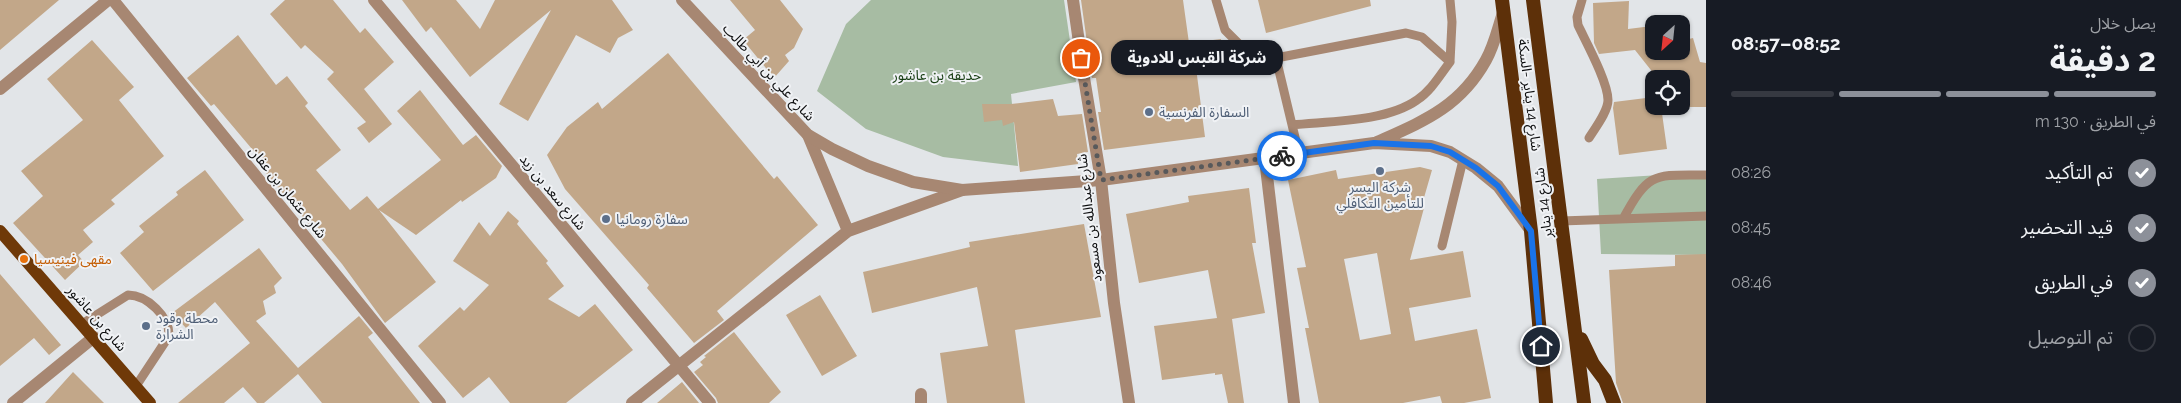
<!DOCTYPE html>
<html lang="ar">
<head>
<meta charset="utf-8">
<style>
	:root { --surface:#171b24; --page:#20242c; --text:#f1f3f6; --muted:#9ea1a6; --line:#363941; --accent:#8c9099 }
	body { margin:0; font-family:Raleway,"Noto Sans Arabic",sans-serif; background:var(--page); color:var(--text); direction:rtl; height:100vh; display:flex; flex-direction:column; font-size:19px; white-space:nowrap }
	* { box-sizing:border-box; margin:0 }
	p { font-size:16px; color:var(--muted) }
	.icon { flex:none; width:28px; height:28px; fill:none; stroke:currentColor; stroke-width:2; stroke-linecap:round; stroke-linejoin:round }
	.map { position:relative; flex:1; overflow:hidden; direction:ltr }
	.sheet { display:flex; flex-direction:column; background:var(--surface); width:475px }
	.sheet>* { flex:none }
	.needle { width:32px; rotate:207deg }
	.controls { position:absolute; left:1645px; top:15px; display:grid; gap:10px }
	.controls a { display:grid; place-items:center; width:45px; height:45px; border-radius:10px; background:var(--surface); box-shadow:0 1px 4px #0004; font-size:25px }
	.pin { position:absolute; display:grid; place-items:center; width:42px; height:42px; color:#fff; margin:-21px; border:2px solid #fff; border-radius:50%; box-shadow:0 1px 5px #0007 }
	.courier { position:absolute; display:grid; place-items:center; width:50px; height:50px; margin:-25px; border:4px solid #1a73e8; border-radius:50%; background:#fff; color:#222; box-shadow:0 1px 6px #0007 }
	.bubble { position:absolute; height:35px; border-radius:15px; background:var(--surface); box-shadow:0 1px 4px #0004; font-size:16px; font-weight:700; line-height:35px; text-align:center; direction:rtl }
	.head em { font-style:normal; font-weight:700 }
	.head div { display:flex; flex-direction:column-reverse }
	.head { display:flex; align-items:center; justify-content:space-between; height:85px; padding:0 25px }
	h1 { font-size:32px; font-weight:700; line-height:38px }
	.bar { display:grid; grid-template-columns:repeat(4,1fr); gap:8px 5px; align-content:center; height:60px; padding:0 25px }
	.bar i { height:6px; border-radius:4px; background:var(--line) }
	.bar .on { background:var(--accent) }
	.bar p { grid-column:span 4 }
	ol { padding:0 25px; list-style:none }
	li { display:flex; align-items:center; gap:15px; height:55px }
	li p { margin-inline-start:auto }
	li .icon { padding:5px; border-radius:50%; background:var(--accent); color:#fff; stroke-width:4 }
	li:last-child { color:var(--muted) }
	li i { width:28px; height:28px; border:2px solid var(--line); border-radius:50% }
	main { display:flex; flex:1; min-height:0 }
	.map>svg:first-child { display:block }
	.green { fill:#a7bca3 }
	.building { fill:#c2a789; fill-rule:evenodd }
	.lines { fill:none; stroke-linecap:round; stroke-linejoin:round }
	.service { stroke:#a78772; stroke-width:9 }
	.minor { stroke:#a78772; stroke-width:12 }
	.tertiary { stroke:#a78772; stroke-width:12 }
	.primary { stroke:#6f3908; stroke-width:12 }
	.trunk { stroke:#5d3009; stroke-width:14 }
	.done { stroke:#58595b; stroke-width:5; stroke-dasharray:0 9 }
	.route { stroke:#1a73e8; stroke-width:6 }
	.service-dot { fill:#5c6f8a; stroke:#f0f2f5; stroke-width:2 }
	.food-dot { fill:#e8710a; stroke:#f0f2f5; stroke-width:2 }
	.labels { text-anchor:middle; dominant-baseline:central; stroke-width:4; stroke-linejoin:round; paint-order:stroke }
	.street-label { font-size:14px; fill:#0d0e0f; stroke:#f0f2f5 }
	.park-label { font-size:14px; fill:#163c11; stroke:#f0f2f5 }
	.service-label { font-size:14px; fill:#4e5e75; stroke:#f0f2f5; text-anchor:start }
	.food-label { font-size:14px; fill:#c56008; stroke:#f0f2f5; text-anchor:start }
</style>
</head>
<body>
<main>
<section class="sheet">
<div class="head"><div><h1>2 دقيقة</h1><p>يصل خلال</p></div><em>08:52–08:57</em></div>
<div class="bar"><i class="on"></i><i class="on"></i><i class="on"></i><i></i><p>في الطريق · 130 m</p></div>
<ol>
<li><svg class="icon" aria-label="check" viewBox="0 0 24 24"><path d="M5 12l5 5 9-10"/></svg>تم التأكيد<p>08:26</p></li>
<li><svg class="icon" aria-label="check" viewBox="0 0 24 24"><path d="M5 12l5 5 9-10"/></svg>قيد التحضير<p>08:45</p></li>
<li><svg class="icon" aria-label="check" viewBox="0 0 24 24"><path d="M5 12l5 5 9-10"/></svg>في الطريق<p>08:46</p></li>
<li><i></i>تم التوصيل</li>
</ol>
</section>
<div class="map">
<svg width="1706" height="403" viewBox="0 0 1706 403">
	<rect width="100%" height="100%" fill="#e2e5e8"/>
	<!-- green -->
	<path class="green" d="M871,0h193l12,82 -65,12 7,72 -75,-9 -77,-28 -49,-38 29,-67z
		M1706,172v83l-105,-1 -4,-75z"/>
	<!-- building -->
	<path class="building" d="M0,0h59l-59,50z
		M285,0h48l27,33 5,-5 29,34 -30,27 28,35 -23,19 -12,-15 9,-6 -39,-43 7,-7 -29,-27 -4,4 -31,-35z
		M402,0h54l24,29 15,-29h117l21,30 -15,8 -8,15 -34,-18 -48,86 -29,-17 52,-94 -81,67 -39,-50 -5,5z
		M730,0h50l23,29 -9,19 -9,7 4,6 -15,17 -31,-38 12,-10z
		M1081,0h102l6,43 32,-4 2,18 -28,3 10,77 -101,13 -6,-38h3l-5,-34h-4z
		M1258,0h112l1,6 -105,27z
		M1629,1l-1,28 24,-3 2,25h27v-10l12,-3 7,24 6,1v44h-25v-28h-23l-23,-29 -36,4 -5,-11 -1,-40z
		M238,35l38,50 11,-9 21,27 -3,3 36,44 -25,20 34,40 17,-14 11,13 63,-49 -44,-49 23,-21 43,55 13,-10 26,31 -6,12 -34,24 -1,-2 -45,35 -37,-25 57,72 -51,41 -43,-59 -77,-92 4,-3 -55,-65 -3,2 -24,-28z
		M92,40l42,47 -15,13 45,56 -53,44 4,4 -32,26 10,12 -15,13 6,7 -19,18 -52,-57 30,-27 -22,-25 62,-51 -36,-41z
		M668,53l106,126 3,-3 41,49 -101,86 7,9 -30,23 -47,-55 2,-3 -84,-96 -18,-34 20,-28 31,-25 4,7z
		M1654,97v9h7l6,43 -48,6 -6,-47 1,-6z
		M1053,99l5,17 24,-2 6,38 -11,2 1,10 -58,8 -6,-50 -11,4 -1,-6 -18,2 -2,-18h29z
		M1420,167l12,3 -11,38h3l-14,52 53,-9 8,46 -62,11 6,33 62,-12 14,69 -27,5h-22l-2,-7 -37,7h-84l-14,-75h4l-12,-60 9,-1 -18,-87 48,-10 2,9zM1377,253l14,81 -31,6 -16,-81z
		M205,170l39,50 -91,71 -33,-38 24,-21 -5,-6 39,-31 -2,-3z
		M1249,188l7,55h-4l13,70 -33,6 12,84h-16l-6,-29 -7,1v-2l-53,7 -8,-54 63,-8 -9,-48 -69,13 -13,-69 63,-12 -1,-6z
		M508,211l11,10 -2,3 31,37 -2,2 18,23 -16,13 31,18 16,-13 38,46 -67,53h-56l-21,-26 -26,21 -45,-52 42,-39 4,4 25,-26 -36,-24 26,-39 11,14z
		M1084,224l17,93 -86,13 10,73h-78l-7,-50 48,-7 -11,-59 -105,26 -9,-41 107,-25 -1,-5z
		M259,248l23,30 -8,8 2,7 -13,8 3,13 -10,7 42,47 61,-52 14,17 -5,4 52,66h-98l-24,-29 -34,29h-7l-14,-16 -19,16h-46l72,-60 -35,-41 -29,26 -14,-15z
		M1706,254v149h-83l-7,-20 -7,-113 66,-4v-11z
		M0,274l61,71 -12,10 -15,-17 -34,28z
		M820,295l37,61 -35,20 -36,-61z
		M734,332l47,60 -12,11h-51l-2,-5 -22,-26 9,-7 -3,-3 6,-5 -2,-1z
		M73,372l31,31h-59z
		M682,382l17,21h-42z"/>
	<g class="lines">
		<!-- service -->
		<path class="service" d="M1216,0l9,30 15,15 36,13 23,96
			M1582,0l-5,17 1,8c8,17 30,57 30,75 0,12 -13,28 -19,38
			M1276,58l130,-25 16,4 28,25c-10,13 -19,29 -33,38 -31,22 -87,21 -125,25
			M1450,62l2,-40 -2,-22
			M1623,219c26,-48 31,-44 83,-44
			M1561,221l145,-5
			M1442,246l21,-86
			M82,324l46,-29c19,0 42,22 41,41l-33,50"/>
		<!-- minor -->
		<path class="minor" d="M113,0l327,403
			M374,0l336,403
			M1073,0l11,78 17,102 13,123 15,100
			M0,89l108,-89
			M808,135l40,96
			M1265,159l29,244
			M921,394v9
			M13,403l81,-66
			M632,403l216,-172 114,-41"/>
		<!-- tertiary -->
		<path class="tertiary" d="M682,0l126,135 24,14 36,17 45,16 49,8 139,-10 273,-37 57,3 19,6 26,16 22,18 33,45
			M1377,142c47,-21 83,-35 109,-82 8,-14 12,-32 17,-47"/>
		<!-- primary -->
		<path class="primary" d="M0,231l150,172"/>
		<!-- trunk -->
		<path class="trunk" d="M1502,0l29,231 15,172
			M1533,0l51,403
			M1581,339l12,25 12,16 9,23"/>
	</g>
	<g class="lines">
		<!-- done -->
		<path class="done" d="M1081,58l20,122 181,-24"/>
		<!-- route -->
		<path class="route" d="M1282,156l92,-13 57,3 19,6 26,16 22,18 33,45 10,115"/>
	</g>
	<!-- markers -->
	<g class="service-dot">
		<circle cx="1149" cy="112" r="5"/>
		<circle cx="1380" cy="171" r="5"/>
		<circle cx="606" cy="219" r="5"/>
		<circle cx="146" cy="326" r="5"/>
	</g>
	<circle class="food-dot" cx="24" cy="259" r="5"/>
	<g class="labels">
		<!-- street labels -->
		<g class="street-label">
			<text transform="translate(769 72) rotate(47)">شارع علي بن أبي طالب</text>
			<text transform="translate(1530 95) rotate(83)">شارع 14 يناير -السكة</text>
			<text transform="translate(288 192) rotate(51)">شارع عثمان بن عفان</text>
			<text transform="translate(553 192) rotate(50)">شارع سعد بن زيد</text>
			<text transform="translate(1543 203) rotate(-97)">شارع 14 يناير</text>
			<text transform="translate(1089 218) rotate(-97)">شارع عبدالله بن مسعود</text>
			<text transform="translate(97 318) rotate(49)">شارع بن عاشور</text>
		</g>
		<!-- park labels -->
		<g class="park-label">
			<text x="937" y="75">حديقة بن عاشور</text>
		</g>
		<!-- service labels -->
		<g class="service-label">
			<text x="1159" y="112">السفارة الفرنسية</text>
			<text x="1380" y="187" text-anchor="middle">شركة اليسر<tspan x="1380" dy="16">للتأمين التكافلي</tspan></text>
			<text x="616" y="219">سفارة رومانيا</text>
			<text x="156" y="318">محطة وقود<tspan x="156" dy="16">الشرارة</tspan></text>
		</g>
		<!-- food labels -->
		<g class="food-label">
			<text x="34" y="259">مقهى فينيسيا</text>
		</g>
	</g>
</svg>
<div class="controls">
<a><svg class="needle" viewBox="-14 -14 28 28"><path d="M0-13l5 13h-10z" fill="#e53935"/><path d="M0 13l5-13h-10z" fill="#9ea1a6"/></svg></a>
<a><svg class="icon" aria-label="locate" viewBox="0 0 24 24"><circle cx="12" cy="12" r="6"/><path d="M12 2v4M12 18v4M2 12h4M18 12h4"/></svg></a>
</div>
<div class="pin" style="left:1081px;top:58px;background:#ea580c"><svg class="icon" aria-label="bag" viewBox="0 0 24 24"><path d="M5 8h14l-1 12H6zM9 8a3 3 0 0 1 6 0"/></svg></div>
<div class="pin" style="left:1541px;top:346px;background:#1f2937"><svg class="icon" aria-label="home" viewBox="0 0 24 24"><path d="M3 11l9-7 9 7M6 9v11h12V9"/></svg></div>
<div class="courier" style="left:1282px;top:156px"><svg class="icon" aria-label="bike" viewBox="0 0 24 24"><circle cx="6" cy="16" r="4"/><circle cx="18" cy="16" r="4"/><path d="M6 16l4-8h5l3 8M10 8l3 8H6M13 5h3"/></svg></div>
<div class="bubble" style="left:1111px;top:40px;width:172px">شركة القبس للادوية</div>
</div>
</main>
</body>
</html>
